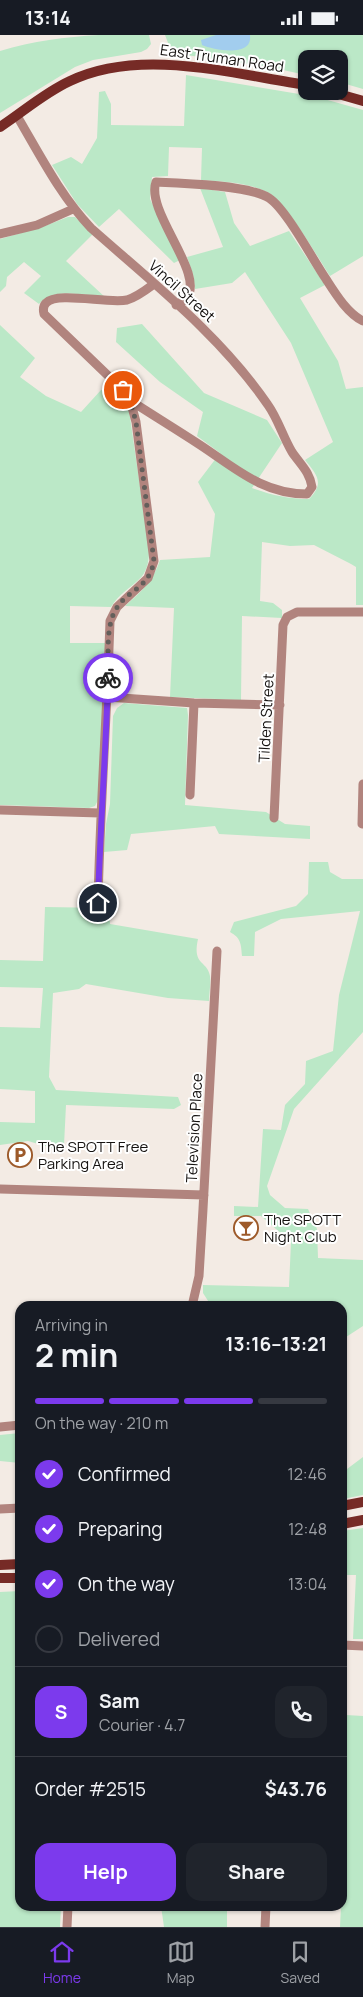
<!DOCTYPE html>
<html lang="en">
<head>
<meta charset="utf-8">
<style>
	:root { --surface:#171b24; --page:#20242c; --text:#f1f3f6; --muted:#9ea1a6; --line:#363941; --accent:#7c3aed }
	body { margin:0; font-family:Manrope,sans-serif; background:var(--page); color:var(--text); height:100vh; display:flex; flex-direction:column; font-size:19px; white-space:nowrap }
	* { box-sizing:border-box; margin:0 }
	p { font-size:16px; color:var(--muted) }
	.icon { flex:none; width:28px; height:28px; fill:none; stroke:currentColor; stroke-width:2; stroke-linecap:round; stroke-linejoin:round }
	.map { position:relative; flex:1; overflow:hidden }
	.details { position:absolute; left:15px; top:1266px; width:332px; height:610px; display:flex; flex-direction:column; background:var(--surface); border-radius:15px; box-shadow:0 1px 4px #0004 }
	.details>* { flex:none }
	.controls { position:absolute; left:298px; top:15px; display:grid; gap:10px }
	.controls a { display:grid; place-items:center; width:50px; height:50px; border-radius:10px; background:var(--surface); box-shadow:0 1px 4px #0004; font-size:25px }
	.pin { position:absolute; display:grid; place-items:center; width:42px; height:42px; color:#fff; margin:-21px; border:2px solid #fff; border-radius:50%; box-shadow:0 1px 5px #0007 }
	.courier { position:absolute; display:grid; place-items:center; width:50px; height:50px; margin:-25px; border:4px solid #7c3aed; border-radius:50%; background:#fff; color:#222; box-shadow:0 1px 6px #0007 }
	.headline em { font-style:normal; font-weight:700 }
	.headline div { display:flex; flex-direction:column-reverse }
	.headline { display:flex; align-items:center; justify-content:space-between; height:85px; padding:0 20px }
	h1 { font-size:32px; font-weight:700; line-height:38px }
	.bar { display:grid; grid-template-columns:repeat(4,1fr); gap:8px 5px; align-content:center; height:60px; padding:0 20px }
	.bar i { height:6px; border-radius:4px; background:var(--line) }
	.bar .on { background:var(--accent) }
	.bar p { grid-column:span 4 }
	.line { display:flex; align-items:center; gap:12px; padding:0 20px; border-top:1px solid var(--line) }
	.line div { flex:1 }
	.round { display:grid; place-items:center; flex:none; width:52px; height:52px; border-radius:15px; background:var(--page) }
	ol { padding:0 20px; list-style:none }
	li { display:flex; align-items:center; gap:15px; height:55px }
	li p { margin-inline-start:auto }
	li .icon { padding:5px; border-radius:50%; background:var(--accent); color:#fff; stroke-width:4 }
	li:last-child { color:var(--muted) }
	li i { width:28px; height:28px; border:2px solid var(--line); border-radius:50% }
	.primary-button { display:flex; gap:10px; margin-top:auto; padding:10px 20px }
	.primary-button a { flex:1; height:58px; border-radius:15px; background:var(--accent); color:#fff; font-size:20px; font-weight:700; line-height:58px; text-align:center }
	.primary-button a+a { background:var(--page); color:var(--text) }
	.status { display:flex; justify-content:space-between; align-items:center; height:35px; padding:0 25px; background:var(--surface); direction:ltr }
	.status svg { height:14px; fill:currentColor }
	.dock { display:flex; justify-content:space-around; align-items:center; height:70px; border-top:1px solid var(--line); background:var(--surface); font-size:14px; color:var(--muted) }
	.dock a { display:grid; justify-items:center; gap:2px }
	.dock .on { color:var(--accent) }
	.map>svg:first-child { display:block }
	.green { fill:#bbe8c7 }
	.water { fill:#a2cdee }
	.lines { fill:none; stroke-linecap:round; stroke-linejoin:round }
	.minor { stroke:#b1847e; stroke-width:9 }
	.major { stroke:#762b26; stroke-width:10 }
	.done { stroke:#635f5b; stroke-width:5; stroke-dasharray:0 9 }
	.route { stroke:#7c3aed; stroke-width:6 }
	.labels { text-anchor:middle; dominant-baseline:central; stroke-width:4; stroke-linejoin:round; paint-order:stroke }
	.street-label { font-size:15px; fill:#161311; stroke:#fff }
	.poi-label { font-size:15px; fill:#161311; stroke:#fff; text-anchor:start }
</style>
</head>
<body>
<div class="status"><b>13:14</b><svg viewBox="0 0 49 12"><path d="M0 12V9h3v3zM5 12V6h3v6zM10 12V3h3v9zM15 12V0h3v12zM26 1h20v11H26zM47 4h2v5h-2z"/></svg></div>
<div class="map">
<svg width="363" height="1892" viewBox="0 0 363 1892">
	<rect width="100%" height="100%" fill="#f3ebe4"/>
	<!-- green -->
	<path class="green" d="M99,0h50l2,9 -4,5 -6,3 -48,8 -18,7 -75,46v-62c33,-10 65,-14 99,-16z
		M165,0h198v54l-24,-7v-23h-33v16l-37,-8 -90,-13 -9,-6z
		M186,40l131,22 46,13v146l-33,20c-12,-18 -44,-74 -61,-83 -20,-11 -46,-11 -68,-13l1,-32 -33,-1 -1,29 -16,1 -2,22 30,61 -6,3 -55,-54 -20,18 -22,-23 -25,-39 19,-8 11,7 15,-26 2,-46 6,-1 6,13v21l73,1z
		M200,153l25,4 9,31 16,23 39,-15 36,54 -25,13 38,63 8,28 17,-2v218h-7v-38l-5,-3 -37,-19 -24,1 -28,-4 -2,59 13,2 9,7v8l-40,-2 -1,84 -71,-3 4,-89 -49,-2c17,-15 28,-25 35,-46l50,-3 5,-43 -17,-32 22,-29 -23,-17 6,-24 -43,-30 -44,-40 1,-14 25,-4 62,69 63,27 15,23 -30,45c20,7 36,11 57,11 16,-16 8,-24 -4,-39l28,-18 -42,-99 -46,-71 -13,11 -37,6 -2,-15 -6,-17 36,-10z
		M68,182h7l18,17 -27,27 40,37c-20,-3 -53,-11 -67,6l-15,-11 17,-17 -17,-14 -17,15 -1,9 -6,6v-53l42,-12z
		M0,290l35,33 -15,19 26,19 35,16 20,-22 15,-2 6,8 7,14 20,139c1,36 -21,32 -38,58l-41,-1v37h37l-9,157 -3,6 -6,2 -89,-3z
		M124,668l63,5 1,7 -3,90 81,7 19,12 25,2v13l-91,-5 -4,-8 -84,8 -4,16 -23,2 2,-28 4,-20 3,-88 4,-8z
		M309,827h19l2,10 12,7h21v153l-69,77 -27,77 3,9 15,13 23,1 9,20 1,29 45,2v66l-20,13 -1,-33h-47l-1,-3 -84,1 -7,-11v-8l86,2 2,-45 -30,-26h-27v-10l24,1 5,-78 18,1 4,-25 20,-21 1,-23 27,-10 6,-56 21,-84 -79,8 -26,13 -1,24h-12c-1,-12 -1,-18 -12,-24l4,-10 62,-16 12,-12z
		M45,872l64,1 1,16 88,15c-6,27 9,21 12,37 1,8 -1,18 -1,25l-41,-3 -82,-14 -7,5 -26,4 -4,84 7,13 122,7 3,8 -7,4 -108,-4 -2,40 -12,3 -24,-7 -28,4v-23l35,1v-32l-35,-2v-62l40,1 3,-40 -43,-1v-27l43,1z
		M20,1398v30l-20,-2v-26z
		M363,1422v38l-20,4v-27z
		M363,1493v111h-10l3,-64h-13l-1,-44z
		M20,1556v315h41l-1,21h-60v-335z
		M346,1680l17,1v211h-23l1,-21h1z
		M161,1871h66v21h-63z"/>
	<!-- water -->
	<path class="water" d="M216,0h34c3,23 -36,15 -48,10l-1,-5z"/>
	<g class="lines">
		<!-- minor -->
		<path class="minor" d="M17,81c23,39 43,79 74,112 62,55 130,108 177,177 10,14 15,32 24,47 8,12 18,20 20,35l-5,7c-46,0 -74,-28 -110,-51 -23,-15 -46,-29 -69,-44
			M0,199l37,-9 36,-16
			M176,270c3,-2 8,-4 10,-6 21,-24 -41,-87 -30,-117 25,1 93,3 113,16 17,11 44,62 57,81 9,14 21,34 37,42
			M107,662l87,6 86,2
			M190,760l4,-92
			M0,775l100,3
			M274,783l9,-193 4,-8 10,-5h66
			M362,789l1,-40
			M98,868c2,-94 9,-188 12,-282l7,-14 31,-29 6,-17 -18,-139 -4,-15 -9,-17 -79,-76c-1,-4 -1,-8 2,-11 11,-12 62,1 81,-3 10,-3 19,-10 27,-16
			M0,1154l204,6
			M192,1271l7,-30 4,-67 14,-258
			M0,1392l20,-2
			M0,1474l20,-1
			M342,1610l21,1
			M67,1892l1,-21
			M265,1892l1,-21"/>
		<!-- major -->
		<path class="major" d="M328,56l35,10
			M0,92c23,-15 44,-34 70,-46 70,-34 163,-7 236,4
			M342,1471l21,-4
			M342,1489l21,-4
			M0,1530l20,-1
			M0,1543h20"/>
	</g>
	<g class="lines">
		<!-- done -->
		<path class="done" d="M108,643c1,-21 -3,-51 8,-69 12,-20 33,-20 38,-48l-18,-139 -4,-15 -9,-17"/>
		<!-- route -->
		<path class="route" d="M98,868c2,-75 8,-150 10,-225"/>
	</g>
	<!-- icons -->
	<defs>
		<symbol id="parking-ring" viewBox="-11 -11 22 22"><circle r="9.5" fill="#fff" stroke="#9d5a2a" stroke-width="1.5"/><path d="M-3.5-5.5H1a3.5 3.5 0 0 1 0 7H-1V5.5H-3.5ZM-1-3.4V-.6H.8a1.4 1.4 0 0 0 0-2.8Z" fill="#9d5a2a"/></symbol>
		<symbol id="bar-ring" viewBox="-11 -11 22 22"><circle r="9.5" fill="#fff" stroke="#9d5a2a" stroke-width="1.5"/><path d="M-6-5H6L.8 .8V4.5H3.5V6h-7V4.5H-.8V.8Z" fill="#9d5a2a"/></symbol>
	</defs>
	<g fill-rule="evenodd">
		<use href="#parking-ring" x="6" y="1106" width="28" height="28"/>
		<use href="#bar-ring" x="232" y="1179" width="28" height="28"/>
	</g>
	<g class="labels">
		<!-- street labels -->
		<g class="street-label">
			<text transform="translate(222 23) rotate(8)">East Truman Road</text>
			<text transform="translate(182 256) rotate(42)">Vincil Street</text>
			<text transform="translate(266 683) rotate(-87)">Tilden Street</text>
			<text transform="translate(194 1093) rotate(-87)">Television Place</text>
		</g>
		<!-- poi labels -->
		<g class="poi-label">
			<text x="38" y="1111">The SPOTT Free<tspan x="38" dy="17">Parking Area</tspan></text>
			<text x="264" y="1184">The SPOTT<tspan x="264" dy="17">Night Club</tspan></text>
		</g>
	</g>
</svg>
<div class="controls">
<a><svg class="icon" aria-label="layers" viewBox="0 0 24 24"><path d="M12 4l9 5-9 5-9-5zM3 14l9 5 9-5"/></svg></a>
</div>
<div class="pin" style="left:123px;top:355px;background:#ea580c"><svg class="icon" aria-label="bag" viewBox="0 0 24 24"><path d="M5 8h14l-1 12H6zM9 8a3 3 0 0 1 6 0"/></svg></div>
<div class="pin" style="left:98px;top:868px;background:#1f2937"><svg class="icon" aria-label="home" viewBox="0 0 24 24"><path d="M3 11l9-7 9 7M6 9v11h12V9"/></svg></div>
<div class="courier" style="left:108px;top:643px"><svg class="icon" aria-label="bike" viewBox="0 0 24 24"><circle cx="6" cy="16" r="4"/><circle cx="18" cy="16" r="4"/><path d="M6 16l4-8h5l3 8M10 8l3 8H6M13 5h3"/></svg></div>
<section class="details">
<div class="headline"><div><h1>2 min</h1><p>Arriving in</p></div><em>13:16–13:21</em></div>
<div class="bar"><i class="on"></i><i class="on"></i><i class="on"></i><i></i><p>On the way · 210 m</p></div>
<ol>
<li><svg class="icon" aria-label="check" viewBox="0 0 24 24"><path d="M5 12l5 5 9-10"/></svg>Confirmed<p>12:46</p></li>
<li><svg class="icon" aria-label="check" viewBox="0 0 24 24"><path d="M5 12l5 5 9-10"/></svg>Preparing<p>12:48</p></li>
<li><svg class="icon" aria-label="check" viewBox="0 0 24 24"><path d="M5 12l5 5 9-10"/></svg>On the way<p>13:04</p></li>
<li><i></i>Delivered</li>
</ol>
<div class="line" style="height:90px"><b class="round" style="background:var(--accent);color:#fff">S</b><div><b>Sam</b><p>Courier · 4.7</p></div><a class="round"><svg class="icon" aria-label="phone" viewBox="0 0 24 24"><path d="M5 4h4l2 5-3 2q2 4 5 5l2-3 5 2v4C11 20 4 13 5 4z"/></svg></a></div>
<div class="line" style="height:65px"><div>Order #2515</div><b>$43.76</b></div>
<div class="primary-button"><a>Help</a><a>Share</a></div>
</section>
</div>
<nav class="dock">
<a class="on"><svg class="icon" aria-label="home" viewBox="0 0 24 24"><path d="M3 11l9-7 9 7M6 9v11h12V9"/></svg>Home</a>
<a><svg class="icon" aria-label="map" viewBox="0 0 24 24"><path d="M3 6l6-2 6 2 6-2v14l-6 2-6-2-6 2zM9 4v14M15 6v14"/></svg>Map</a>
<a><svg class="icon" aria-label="saved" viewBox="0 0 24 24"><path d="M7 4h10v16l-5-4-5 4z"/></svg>Saved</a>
</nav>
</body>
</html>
